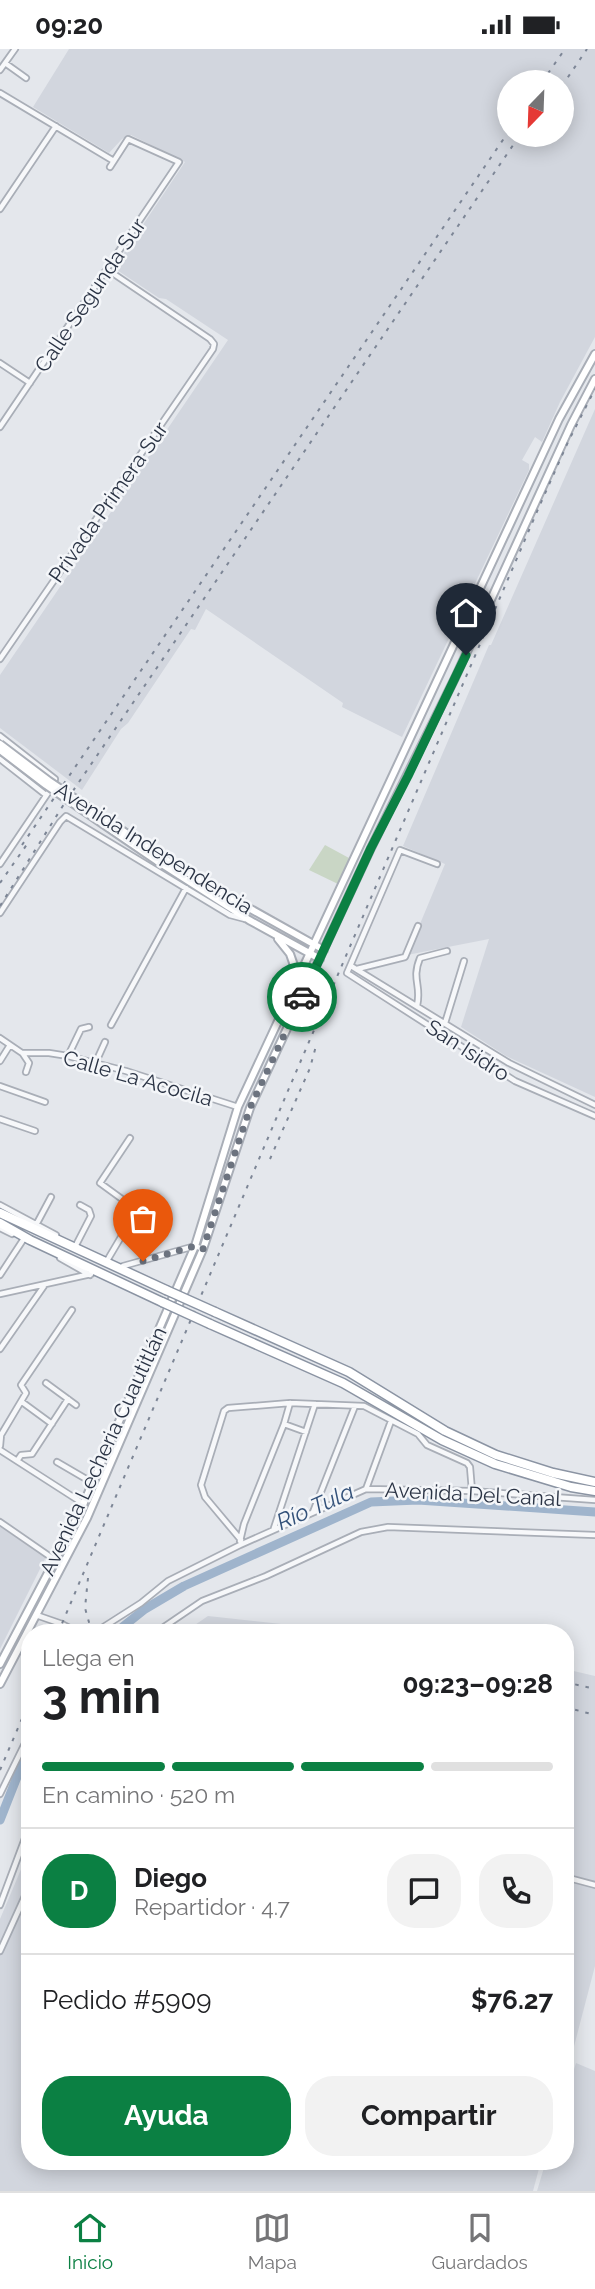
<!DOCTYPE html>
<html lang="es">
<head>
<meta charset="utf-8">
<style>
	:root { --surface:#fff; --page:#f2f2f2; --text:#202124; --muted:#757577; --line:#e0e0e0; --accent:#0b8043 }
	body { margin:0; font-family:Raleway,sans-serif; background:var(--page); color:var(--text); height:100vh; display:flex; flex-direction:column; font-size:26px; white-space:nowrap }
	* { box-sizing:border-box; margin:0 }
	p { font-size:23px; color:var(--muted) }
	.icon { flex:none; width:38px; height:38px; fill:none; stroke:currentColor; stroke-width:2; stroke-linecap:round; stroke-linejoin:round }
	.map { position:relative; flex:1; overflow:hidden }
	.panel { position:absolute; left:21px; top:1575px; width:553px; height:546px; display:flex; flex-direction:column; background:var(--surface); border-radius:28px; box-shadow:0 4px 18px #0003 }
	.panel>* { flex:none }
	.needle { width:46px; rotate:203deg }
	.tools { position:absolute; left:497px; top:21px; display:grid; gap:14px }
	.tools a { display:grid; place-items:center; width:77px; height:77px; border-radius:50%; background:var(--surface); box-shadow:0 4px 18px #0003; font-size:35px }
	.pin { position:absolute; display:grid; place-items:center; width:60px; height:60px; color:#fff; margin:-72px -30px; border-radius:50% 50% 50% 0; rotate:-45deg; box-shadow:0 0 7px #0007 }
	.pin .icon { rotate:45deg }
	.courier { position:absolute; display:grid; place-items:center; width:70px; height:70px; margin:-35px; border:5px solid #0b8043; border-radius:50%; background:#fff; color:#222; box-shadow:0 2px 9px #0007 }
	.headline em { font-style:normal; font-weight:700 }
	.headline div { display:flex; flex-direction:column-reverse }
	.headline { display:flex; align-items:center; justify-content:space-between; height:119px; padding:0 21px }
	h1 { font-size:46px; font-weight:700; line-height:52px }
	.bar { display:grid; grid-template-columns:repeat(4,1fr); gap:10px 7px; align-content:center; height:84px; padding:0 21px }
	.bar i { height:9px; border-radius:5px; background:var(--line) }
	.bar .on { background:var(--accent) }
	.bar p { grid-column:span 4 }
	.line { display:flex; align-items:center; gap:18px; padding:0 21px; border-top:2px solid var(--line) }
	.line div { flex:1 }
	.round { display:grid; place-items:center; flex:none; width:74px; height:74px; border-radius:28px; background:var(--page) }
	.cta { display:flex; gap:14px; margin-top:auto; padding:14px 21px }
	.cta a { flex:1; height:80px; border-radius:28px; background:var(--accent); color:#fff; font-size:28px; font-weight:700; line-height:80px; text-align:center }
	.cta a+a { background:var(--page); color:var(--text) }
	.status { display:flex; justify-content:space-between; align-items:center; height:49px; padding:0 35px; background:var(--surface); direction:ltr }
	.status svg { height:19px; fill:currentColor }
	.tabs { display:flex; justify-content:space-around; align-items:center; height:98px; border-top:2px solid var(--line); background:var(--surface); font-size:19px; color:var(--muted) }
	.tabs a { display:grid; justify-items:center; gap:4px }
	.tabs .on { color:var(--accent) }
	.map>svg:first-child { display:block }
	.built { fill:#d2d6de; fill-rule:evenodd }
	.green { fill:#c9d6c5 }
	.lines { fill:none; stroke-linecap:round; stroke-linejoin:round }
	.river { stroke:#9fb4cc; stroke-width:9 }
	.street-casing { stroke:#a9aeb7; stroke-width:8 }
	.secondary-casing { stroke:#a9aeb7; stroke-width:10 }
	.highway-casing { stroke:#8b94a3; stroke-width:11 }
	.street { stroke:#f7f8fa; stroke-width:4.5 }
	.secondary { stroke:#fff; stroke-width:6 }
	.highway { stroke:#fff; stroke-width:8 }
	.rail { stroke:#7d8696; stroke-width:2; stroke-dasharray:3.5 7; stroke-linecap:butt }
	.secondary-bridge-casing { stroke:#a9aeb7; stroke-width:10; stroke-linecap:butt }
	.highway-bridge-casing { stroke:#8b94a3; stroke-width:11; stroke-linecap:butt }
	.secondary-bridge { stroke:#fff; stroke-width:6 }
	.highway-bridge { stroke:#fff; stroke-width:8 }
	.done { stroke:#6c737f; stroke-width:7; stroke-dasharray:0 12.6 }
	.route { stroke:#0b8043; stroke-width:9 }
	.labels { text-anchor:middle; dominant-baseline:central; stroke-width:5; stroke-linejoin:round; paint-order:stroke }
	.street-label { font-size:21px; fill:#2b3445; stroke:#f4f6f9 }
	.water-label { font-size:23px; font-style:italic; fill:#34527a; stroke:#f4f6f9 }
</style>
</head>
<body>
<div class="status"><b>09:20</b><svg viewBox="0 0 49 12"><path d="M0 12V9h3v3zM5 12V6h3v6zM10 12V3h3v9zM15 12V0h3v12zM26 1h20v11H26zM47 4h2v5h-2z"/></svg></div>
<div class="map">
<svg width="595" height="2142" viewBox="0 0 595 2142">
	<rect width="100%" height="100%" fill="#e4e7ec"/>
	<!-- built -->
	<path class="built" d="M69,0h526v288l-35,65 -18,40 -7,-5 -13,23 7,4v6l-127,267 -60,-30 1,-4 -137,-94 -11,21 -4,-1 -63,94 -7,6 -39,61 -82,-62v-53l228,-335 -62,-41 -7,-1 -45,-30 71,-106 -54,-27 -9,4 -13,14 -76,-46zM509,33h53v53h-53z
		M595,360v688l-89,-41 -45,-29 28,-88 -82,16 38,-91 -42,-18 86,-201h2z
		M0,1477l46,31 -46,92z
		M208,1567l155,17h-180z
		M565,1620l30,7v290l-30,115z
		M30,1799v313h511l-8,30h-533v-272z
		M576,2014l19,8v120h-58l9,-30h19v-64z"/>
	<!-- green -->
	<path class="green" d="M325,796l24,13 -11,26 -29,-14z"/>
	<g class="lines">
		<!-- river -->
		<path class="river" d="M115,1584l30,-24 39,-23 187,-84 47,-2 177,12
			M0,1771l30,-76"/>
		<defs>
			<path id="street" d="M5,14l21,15
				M0,21l15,-21
				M0,44l112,67
				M0,160l56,-83
				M0,314l30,20
				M0,378l179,-265 -51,-23 -18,28
				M0,610l213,-310 1,-5 -4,-5 -102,-69
				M0,687l55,43 -1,5 -54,80
				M0,710l46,36
				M437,815l-37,-14 -53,123 168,108 80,35
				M0,864l60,-91 6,-6 164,99 15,4
				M351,917l158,97 86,42
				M357,920l48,-12 13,-31
				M417,957c5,-21 -6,-26 3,-48l27,-7
				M445,974l19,-62
				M111,976l75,-137
				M0,989l22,15h27l19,3 58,15 112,36
				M23,1005l6,9 -3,9
				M68,1007l13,-27 8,-2
				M0,1012l10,-16
				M95,1015l10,-22
				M0,1037l45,16
				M0,1070l35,12
				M0,1156l56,30
				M36,1176l15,-28
				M0,1179l12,6
				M76,1196l15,-29 -2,-6 -9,-5
				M60,1209l30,17
				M108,1210l29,-49 -37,-27 30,-45
				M123,1217l72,-20 8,3
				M0,1226l23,-35
				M0,1245l91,-20
				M0,1300l44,-63
				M46,1334l30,22
				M22,1353l30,22
				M284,1375l22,8
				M0,1397l1,-11 25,-42 -5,-8 51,-75
				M0,1401l84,54
				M17,1412l4,-6 11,-1 36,-55
				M57,1413l36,21
				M366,1440l25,-68
				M313,1463l42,-106
				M0,1473l55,38
				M274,1479l41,-124
				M241,1491l-36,-43 -4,-12 23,-74 4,-3 62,-5 74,3 54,28 9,11 40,18 3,4 2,24
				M240,1492l4,-17 40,-100 6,-21
				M36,1566l26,9 17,9
				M94,1584l47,-30 27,-22 72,-36 126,-56 106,2 123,9
				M155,1584l47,-32 64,-25 95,-44 27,-5 207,8
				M0,1745l30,-61
				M565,1828l30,8
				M0,1856l30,-80
				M0,1902l30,-66"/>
			<path id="secondary" d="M160,807l55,33 109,61
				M157,812l92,59 71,39
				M278,890l12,15 8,23
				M0,1615l79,-150 116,-268 43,-139 321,-688 36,-65
				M0,1635l87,-166 116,-269 47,-141 121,-260 84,-170 116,-253 24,-46"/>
			<path id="highway" d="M0,1164l166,77
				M0,1174l30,17 132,62
				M215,1263l134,60 96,59 51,24 57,18 42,9
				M210,1275l133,59 99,57 53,24 76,23 24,4"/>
		</defs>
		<!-- street casing -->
		<use href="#street" class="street-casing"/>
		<!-- secondary casing -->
		<use href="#secondary" class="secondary-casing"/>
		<!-- highway casing -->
		<use href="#highway" class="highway-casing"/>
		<!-- street -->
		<use href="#street" class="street"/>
		<!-- secondary -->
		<use href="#secondary" class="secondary"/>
		<!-- highway -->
		<use href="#highway" class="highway"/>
		<!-- rail -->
		<path class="rail" d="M542,33l23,-33
			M562,37l25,-37
			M22,796l487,-714
			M0,834l30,-43
			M0,857l64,-102 456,-669
			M270,1110l40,-91 6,-22
			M88,1529l-3,30 7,25
			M58,1584l229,-540 252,-586 29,-65 27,-53
			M565,1633l30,7
			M565,1658l30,8
			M0,1721l30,-70"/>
		<defs>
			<path id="secondary-bridge" d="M0,695l49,37 111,75
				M0,701l46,35 111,76"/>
			<path id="highway-bridge" d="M166,1241l49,22
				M162,1253l48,22"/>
		</defs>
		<!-- secondary-bridge casing -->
		<use href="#secondary-bridge" class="secondary-bridge-casing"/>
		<!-- highway-bridge casing -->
		<use href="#highway-bridge" class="highway-bridge-casing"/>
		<!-- secondary-bridge -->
		<use href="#secondary-bridge" class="secondary-bridge"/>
		<!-- highway-bridge -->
		<use href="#highway-bridge" class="highway-bridge"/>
	</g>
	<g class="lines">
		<!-- done -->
		<path class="done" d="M143,1212l52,-15 8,3 47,-141 52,-111"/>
		<!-- route -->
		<path class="route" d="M302,948l69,-149 37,-72 58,-121"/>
	</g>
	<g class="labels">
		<!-- street labels -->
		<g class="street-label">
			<text transform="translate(90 246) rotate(-56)">Calle Segunda Sur</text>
			<text transform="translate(108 453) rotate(-55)">Privada Primera Sur</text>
			<text transform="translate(154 799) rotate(32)">Avenida Independencia</text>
			<text transform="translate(468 1001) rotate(33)">San Isidro</text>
			<text transform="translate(138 1029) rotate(16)">Calle La Acocila</text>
			<text transform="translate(103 1402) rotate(-65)">Avenida Lecheria Cuautitlán</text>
			<text transform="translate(473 1445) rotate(3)">Avenida Del Canal</text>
		</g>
		<!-- water labels -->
		<g class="water-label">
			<text transform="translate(315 1457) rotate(-24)">Río Tula</text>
		</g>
	</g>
</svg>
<div class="tools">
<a><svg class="needle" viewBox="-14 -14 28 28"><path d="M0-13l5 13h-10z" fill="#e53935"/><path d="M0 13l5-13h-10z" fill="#757577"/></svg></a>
</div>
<div class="pin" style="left:143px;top:1212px;background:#ea580c"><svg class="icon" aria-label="bag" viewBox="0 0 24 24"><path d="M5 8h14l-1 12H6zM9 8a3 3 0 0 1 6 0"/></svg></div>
<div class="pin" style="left:466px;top:606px;background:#1f2937"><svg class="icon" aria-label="home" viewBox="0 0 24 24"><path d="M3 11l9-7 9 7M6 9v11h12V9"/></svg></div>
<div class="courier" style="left:302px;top:948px"><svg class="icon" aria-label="car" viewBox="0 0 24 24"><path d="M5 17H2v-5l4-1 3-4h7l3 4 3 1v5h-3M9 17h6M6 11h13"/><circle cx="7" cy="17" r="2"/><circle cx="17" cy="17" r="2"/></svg></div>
<section class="panel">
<div class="headline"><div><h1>3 min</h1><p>Llega en</p></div><em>09:23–09:28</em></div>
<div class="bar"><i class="on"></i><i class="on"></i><i class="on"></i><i></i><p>En camino · 520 m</p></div>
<div class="line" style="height:126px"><b class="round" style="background:var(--accent);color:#fff">D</b><div><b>Diego</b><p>Repartidor · 4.7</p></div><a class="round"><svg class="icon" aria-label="chat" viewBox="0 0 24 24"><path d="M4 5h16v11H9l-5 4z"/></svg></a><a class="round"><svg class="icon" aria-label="phone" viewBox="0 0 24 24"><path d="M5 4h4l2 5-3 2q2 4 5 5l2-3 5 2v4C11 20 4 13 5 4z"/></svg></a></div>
<div class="line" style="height:91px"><div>Pedido #5909</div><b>$76.27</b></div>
<div class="cta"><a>Ayuda</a><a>Compartir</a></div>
</section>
</div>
<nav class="tabs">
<a class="on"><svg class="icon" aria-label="home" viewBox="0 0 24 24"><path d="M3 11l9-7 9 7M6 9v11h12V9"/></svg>Inicio</a>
<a><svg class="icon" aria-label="map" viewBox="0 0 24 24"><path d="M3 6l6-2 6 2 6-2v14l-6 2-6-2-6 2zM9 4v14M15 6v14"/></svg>Mapa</a>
<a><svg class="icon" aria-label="saved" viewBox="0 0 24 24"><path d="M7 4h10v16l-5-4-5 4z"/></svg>Guardados</a>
</nav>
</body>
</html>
